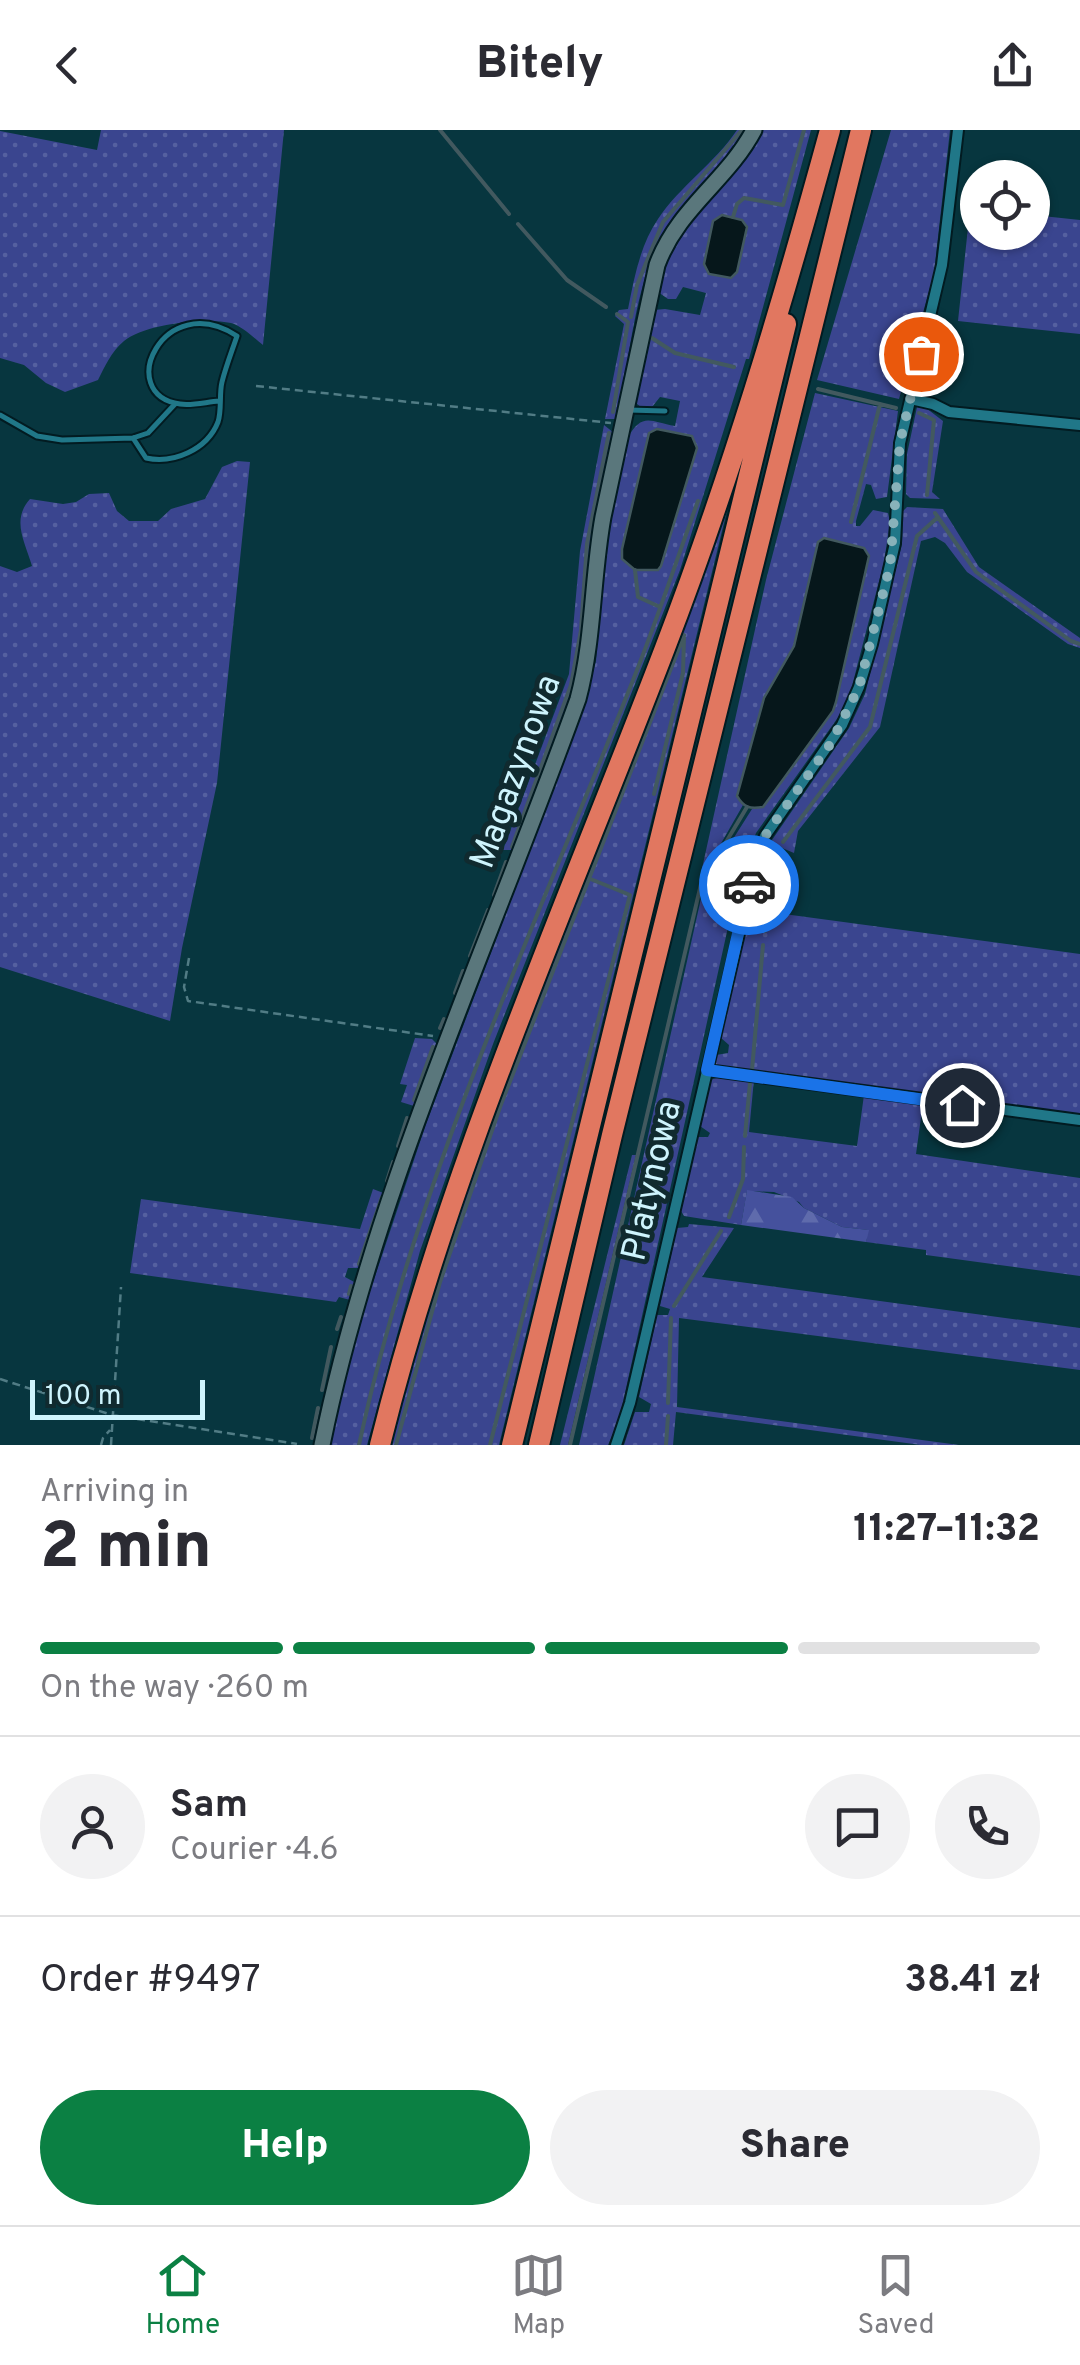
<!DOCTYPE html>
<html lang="en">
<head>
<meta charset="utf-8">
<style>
	:root { --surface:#fff; --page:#f2f2f3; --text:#2b2b33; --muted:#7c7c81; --line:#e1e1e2; --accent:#0b8043 }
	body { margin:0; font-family:Overpass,sans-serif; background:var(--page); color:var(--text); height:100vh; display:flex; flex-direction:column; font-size:38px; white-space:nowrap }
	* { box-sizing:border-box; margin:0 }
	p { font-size:32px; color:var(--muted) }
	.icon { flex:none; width:55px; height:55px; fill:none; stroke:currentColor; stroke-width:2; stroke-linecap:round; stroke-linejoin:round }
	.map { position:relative; height:1315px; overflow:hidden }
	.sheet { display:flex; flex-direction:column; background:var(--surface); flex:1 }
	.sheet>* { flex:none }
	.controls { position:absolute; left:960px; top:30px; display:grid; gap:20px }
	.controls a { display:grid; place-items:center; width:90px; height:90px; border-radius:50%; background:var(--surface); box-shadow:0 2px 8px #0004; font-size:50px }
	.scale { position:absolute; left:30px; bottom:25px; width:175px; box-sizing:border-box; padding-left:10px; border:5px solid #cef4fd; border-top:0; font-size:28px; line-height:35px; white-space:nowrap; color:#cef4fd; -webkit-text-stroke:8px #102a2f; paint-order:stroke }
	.pin { position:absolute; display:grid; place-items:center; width:85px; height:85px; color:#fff; margin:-42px; border:5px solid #fff; border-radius:50%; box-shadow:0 2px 10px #0007 }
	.courier { position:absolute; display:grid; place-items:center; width:100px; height:100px; margin:-50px; border:8px solid #1a73e8; border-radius:50%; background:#fff; color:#222; box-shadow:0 2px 12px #0007 }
	.headline em { font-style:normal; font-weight:800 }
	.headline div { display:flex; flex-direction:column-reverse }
	.headline { display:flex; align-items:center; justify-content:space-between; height:170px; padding:0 40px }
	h1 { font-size:65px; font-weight:800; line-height:75px }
	.bar { display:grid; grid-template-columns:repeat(4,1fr); gap:15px 10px; align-content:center; height:120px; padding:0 40px }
	.bar i { height:12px; border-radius:8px; background:var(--line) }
	.bar .selected { background:var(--accent) }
	.bar p { grid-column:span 4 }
	.line { display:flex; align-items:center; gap:25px; padding:0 40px; border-top:2px solid var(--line) }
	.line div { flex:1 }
	.round { display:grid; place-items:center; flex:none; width:105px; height:105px; border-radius:52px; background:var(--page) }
	.cta { display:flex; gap:20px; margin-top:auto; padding:20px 40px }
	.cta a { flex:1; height:115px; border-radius:60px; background:var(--accent); color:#fff; font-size:40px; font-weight:800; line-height:115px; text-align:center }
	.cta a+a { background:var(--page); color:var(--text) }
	header { display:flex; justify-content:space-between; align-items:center; height:130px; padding:0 40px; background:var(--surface); font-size:45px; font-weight:800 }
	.menu { display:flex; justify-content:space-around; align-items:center; height:140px; border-top:2px solid var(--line); background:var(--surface); font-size:28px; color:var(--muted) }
	.menu a { display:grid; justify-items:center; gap:5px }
	.menu .selected { color:var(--accent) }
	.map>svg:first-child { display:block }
	.grass { fill:url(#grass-dots); fill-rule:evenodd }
	.forest { fill:url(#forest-firs) }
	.water { fill:#06171b; stroke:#42595f; stroke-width:2.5 }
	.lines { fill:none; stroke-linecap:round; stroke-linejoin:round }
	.stream { stroke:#42595f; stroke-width:4 }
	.lane-casing { stroke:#021b21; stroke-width:9 }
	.street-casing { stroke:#021b21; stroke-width:14 }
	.secondary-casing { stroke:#021b21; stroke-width:19 }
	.highway-casing { stroke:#021b21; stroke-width:24 }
	.path { stroke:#517c85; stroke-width:2.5; stroke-dasharray:8 5; stroke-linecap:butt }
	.lane { stroke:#207788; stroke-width:5 }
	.street { stroke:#207788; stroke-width:10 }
	.secondary { stroke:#5a777c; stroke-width:15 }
	.highway { stroke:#e17760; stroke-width:20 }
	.done { stroke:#88b2ba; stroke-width:10; stroke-dasharray:0 18 }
	.route { stroke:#1a73e8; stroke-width:12 }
	.labels { text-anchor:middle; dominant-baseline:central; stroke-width:10; stroke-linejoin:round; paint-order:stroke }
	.street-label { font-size:35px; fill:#cef4fd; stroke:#102a2f }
</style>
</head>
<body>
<header><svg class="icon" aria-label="back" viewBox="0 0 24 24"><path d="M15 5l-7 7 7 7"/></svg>Bitely<svg class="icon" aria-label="share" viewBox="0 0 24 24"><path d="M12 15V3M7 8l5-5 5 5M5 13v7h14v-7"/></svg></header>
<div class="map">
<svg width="1080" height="1315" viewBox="0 0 1080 1315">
	<defs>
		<pattern id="grass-dots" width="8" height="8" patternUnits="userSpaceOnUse" patternTransform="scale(2.5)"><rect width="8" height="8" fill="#3a458f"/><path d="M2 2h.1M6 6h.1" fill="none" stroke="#5560a0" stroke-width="1.8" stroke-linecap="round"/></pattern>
		<pattern id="forest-firs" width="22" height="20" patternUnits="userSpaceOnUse" patternTransform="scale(2.5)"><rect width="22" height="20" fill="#45519d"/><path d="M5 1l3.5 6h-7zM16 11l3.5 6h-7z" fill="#5f6bac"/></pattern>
	</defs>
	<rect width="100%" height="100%" fill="#07363f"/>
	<!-- grass -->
	<path class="grass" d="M101,0h183l-21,215c-9,-7 -21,-19 -32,-22 -26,-6 -87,1 -107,18 -13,11 -19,25 -26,39l-33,12 -19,-9 -22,-18 -24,-7v-227l97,19z
		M737,0h9c-19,37 -55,61 -78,96 -32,49 -38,128 -49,185l-4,8h-10l19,-95 -9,-8 4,-6 9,-1c6,-30 12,-64 30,-90 22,-33 57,-56 79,-89z
		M763,0h48l-62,229h-3l-66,211 -187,474 -73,207 -53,194h-37l24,-106 72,-215 157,-414 13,-49 9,-114 22,-108c15,-27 22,-18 48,-13l5,-25 -20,-4 -8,10 -10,1 -6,-5 18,-93 11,-1 35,6 6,-22 -23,-6 -7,12h-8l-10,-7c18,-78 69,-99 105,-162zM722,85l20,5 5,7 -10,45 -12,5 -16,-3z
		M891,0h59l-16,143 -35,126 -82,-19z
		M970,79l7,1 1,22h54l1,-17 47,5v114l-122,-13z
		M815,263l83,18 -11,86 -11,2 -5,-14 -5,-1 -10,37v5h4l13,-16 15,3 2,9 -6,40 -33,128 -12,26 -83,117 -18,49 -119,538 -11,25h-29l125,-560 48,-76 11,-2 70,-96 33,-143 3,-12 -51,-14 -24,104 -30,52 -27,98 6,9 -44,77 67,-302z
		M917,277l9,1 17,13 -11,71 8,7 -30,-1 -4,-4 1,-40z
		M604,295l10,8 -29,204 -11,55 -60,158h-11l66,-176 11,-123z
		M237,331l13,1 -33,321 -35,165 -12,73 -170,-54v-401l17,6 15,-6c-7,-24 -21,-46 -2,-67l33,5 13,-2 13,-8 20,-1 8,18 12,10h29l13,-12 34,-10 17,-32z
		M732,360l-233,955h-111c87,-328 226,-638 344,-955z
		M907,377l36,2 36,58 101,71v10l-12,-4 -101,-72 -22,-29 -10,-6 -14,4 -41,186 -82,104 -4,22 -19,-8 -3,-5 77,-112 16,-34 37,-150 1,-33z
		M768,722l24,11 -5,32 -26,-6 -5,-6z
		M757,764l29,6 -2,14 296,40v163l-361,-50 -5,-4 2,-8 12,-2 1,-8 -9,-8 31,-139z
		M415,908l17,1 6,6 -24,61 -13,-4 6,-17 -7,-1z
		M724,946l30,3 -5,53 108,14 7,-51 59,8 -7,51 164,24v98l-154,-21v-5l-60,-8 2,-12 -26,-3 -38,-19 -5,-6 -25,-10 -27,-1 -6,34 -57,-9 -3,-5 16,-74h11l2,-4 -10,-7 10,-46z
		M632,1025h4l-68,290h-8z
		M373,1059l13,5 -23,74h-15l-3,9 11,6 -6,17 -11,-3 -3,5 -206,-29 11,-74 219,30z
		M689,1094l45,4 -32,49 378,51v42l-401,-52 -2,89 282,38h-38l-245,-33 -3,33h-49l11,-33h14l2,-8 -12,-7 18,-82h11l2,-6 -10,-3 17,-78 11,-1z"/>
	<!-- forest -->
	<path class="forest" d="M747,1060l45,7 12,11 38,19 27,3 -3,12 -125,-17z"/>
	<!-- water -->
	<path class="water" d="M722,85l20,5 5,7 -10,45 -6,6 -22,-4 -5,-10 9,-43z
		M657,299l35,7 5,12 -36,118 -3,4h-23l-13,-11v-10l27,-116z
		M824,408l40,10 5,8 -33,146 -3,9 -70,96c-13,2 -19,1 -26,-11l27,-98 30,-52 24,-104z"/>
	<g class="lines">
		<!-- stream -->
		<path class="stream" d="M440,0l69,84
			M733,87l4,-13 7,-6 39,7 21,-75
			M518,94l49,56 39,27
			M631,187l6,-32 26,-63 79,-92
			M652,208l23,15 59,14
			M818,259l78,19
			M613,282l15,-90 -11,-8
			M919,283l15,7 -7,75
			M935,383l41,59 95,69 9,3
			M851,392l29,-118
			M635,440l3,27 22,10
			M654,664l29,-121 1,-36
			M783,712l87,-115 47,-191 21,-19
			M512,717l59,-162 10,-55 6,-86 22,-111
			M772,756l7,-27
			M494,765l12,-33
			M765,801l4,-28
			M470,826l18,-46
			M455,863l8,-22
			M440,898l4,-9
			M752,940l11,-125
			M414,970l19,-53
			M745,1006l5,-53
			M398,1016l9,-28
			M387,1051l6,-19
			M729,1087l14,-38 1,-32
			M359,1134l23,-67
			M349,1164l2,-8
			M674,1176l47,-75
			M337,1199l4,-12
			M322,1260l9,-43
			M668,1273l3,-85
			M312,1308l6,-30
			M359,1315c58,-271 179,-523 280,-780 21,-54 39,-109 59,-164
			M396,1315l44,-163 60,-175 184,-472
			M490,1315l140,-550 -42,-17
			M570,1315l131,-561 46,-77
			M666,1315l2,-29"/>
		<defs>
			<path id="lane" d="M628,280l37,1
				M0,285l37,21 25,4 71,-2 15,-5 27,-29
				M133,308l13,20c27,6 61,-8 72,-36 4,-12 1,-28 4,-40 4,-16 10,-31 15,-46 -74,-48 -123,59 -57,68 12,2 26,-2 39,-3"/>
			<path id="street" d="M911,269l22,5 16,8 131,13
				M707,940l373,50
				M616,1315l14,-42 126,-543 9,-24 77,-111 17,-38 13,-43 23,-101 5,-100 42,-178 16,-135"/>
			<path id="secondary" d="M322,1315c52,-255 168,-501 256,-746 16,-60 14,-121 25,-182l54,-252c21,-57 70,-84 97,-135"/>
			<path id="highway" d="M380,1315c68,-275 184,-533 285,-797 65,-169 117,-343 165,-518
				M512,1315l274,-1121
				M539,1315l73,-310 249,-1005"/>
		</defs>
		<!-- lane casing -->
		<use href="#lane" class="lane-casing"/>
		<!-- street casing -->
		<use href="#street" class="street-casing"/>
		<!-- secondary casing -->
		<use href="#secondary" class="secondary-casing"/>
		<!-- highway casing -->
		<use href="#highway" class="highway-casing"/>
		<!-- path -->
		<path class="path" d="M256,256l355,37
			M189,828l-5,29 4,14 245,35
			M0,1249l112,36 185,29
			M101,1315l2,-7 7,-8
			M111,1315l10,-158"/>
		<!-- lane -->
		<use href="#lane" class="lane"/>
		<!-- street -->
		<use href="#street" class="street"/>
		<!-- secondary -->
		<use href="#secondary" class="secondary"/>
		<!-- highway -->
		<use href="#highway" class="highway"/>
	</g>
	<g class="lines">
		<!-- done -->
		<path class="done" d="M749,755l16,-49 66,-93 28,-56 31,-121 10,-124 21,-88"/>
		<!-- route -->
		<path class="route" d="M749,755l-42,185 255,35"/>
	</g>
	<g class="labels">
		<!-- street labels -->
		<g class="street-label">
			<text transform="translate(517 642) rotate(-70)">Magazynowa</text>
			<text transform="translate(653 1051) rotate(-77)">Platynowa</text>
		</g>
	</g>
</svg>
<div class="controls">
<a><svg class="icon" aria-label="locate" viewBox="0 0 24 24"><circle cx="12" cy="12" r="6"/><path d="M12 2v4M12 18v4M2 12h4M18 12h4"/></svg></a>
</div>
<div class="scale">100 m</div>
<div class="pin" style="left:921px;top:224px;background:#ea580c"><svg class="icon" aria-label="bag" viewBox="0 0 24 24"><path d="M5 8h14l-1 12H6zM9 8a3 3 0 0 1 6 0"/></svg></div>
<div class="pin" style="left:962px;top:975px;background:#1f2937"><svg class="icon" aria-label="home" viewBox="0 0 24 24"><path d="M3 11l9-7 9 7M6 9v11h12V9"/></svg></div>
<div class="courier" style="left:749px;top:755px"><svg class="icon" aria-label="car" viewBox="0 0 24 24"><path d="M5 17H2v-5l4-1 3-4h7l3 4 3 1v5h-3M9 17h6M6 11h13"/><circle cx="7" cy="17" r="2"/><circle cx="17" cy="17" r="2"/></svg></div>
</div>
<section class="sheet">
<div class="headline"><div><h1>2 min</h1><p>Arriving in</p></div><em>11:27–11:32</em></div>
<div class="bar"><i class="selected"></i><i class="selected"></i><i class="selected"></i><i></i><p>On the way · 260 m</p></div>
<div class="line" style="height:180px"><a class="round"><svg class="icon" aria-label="person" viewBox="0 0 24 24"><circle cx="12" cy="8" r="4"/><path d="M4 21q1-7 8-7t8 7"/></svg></a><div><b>Sam</b><p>Courier · 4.6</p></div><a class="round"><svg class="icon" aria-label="chat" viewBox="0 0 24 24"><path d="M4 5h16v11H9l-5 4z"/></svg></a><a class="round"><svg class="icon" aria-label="phone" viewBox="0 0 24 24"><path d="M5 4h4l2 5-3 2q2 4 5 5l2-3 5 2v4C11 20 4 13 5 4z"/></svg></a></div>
<div class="line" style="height:130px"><div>Order #9497</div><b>38.41 zł</b></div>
<div class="cta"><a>Help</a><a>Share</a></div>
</section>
<nav class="menu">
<a class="selected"><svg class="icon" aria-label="home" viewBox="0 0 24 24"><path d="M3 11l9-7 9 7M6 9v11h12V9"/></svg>Home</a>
<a><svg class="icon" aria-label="map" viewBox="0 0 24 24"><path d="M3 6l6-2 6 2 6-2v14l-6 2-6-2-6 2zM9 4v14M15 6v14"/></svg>Map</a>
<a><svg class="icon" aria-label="saved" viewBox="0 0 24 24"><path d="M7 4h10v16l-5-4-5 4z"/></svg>Saved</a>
</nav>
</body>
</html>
